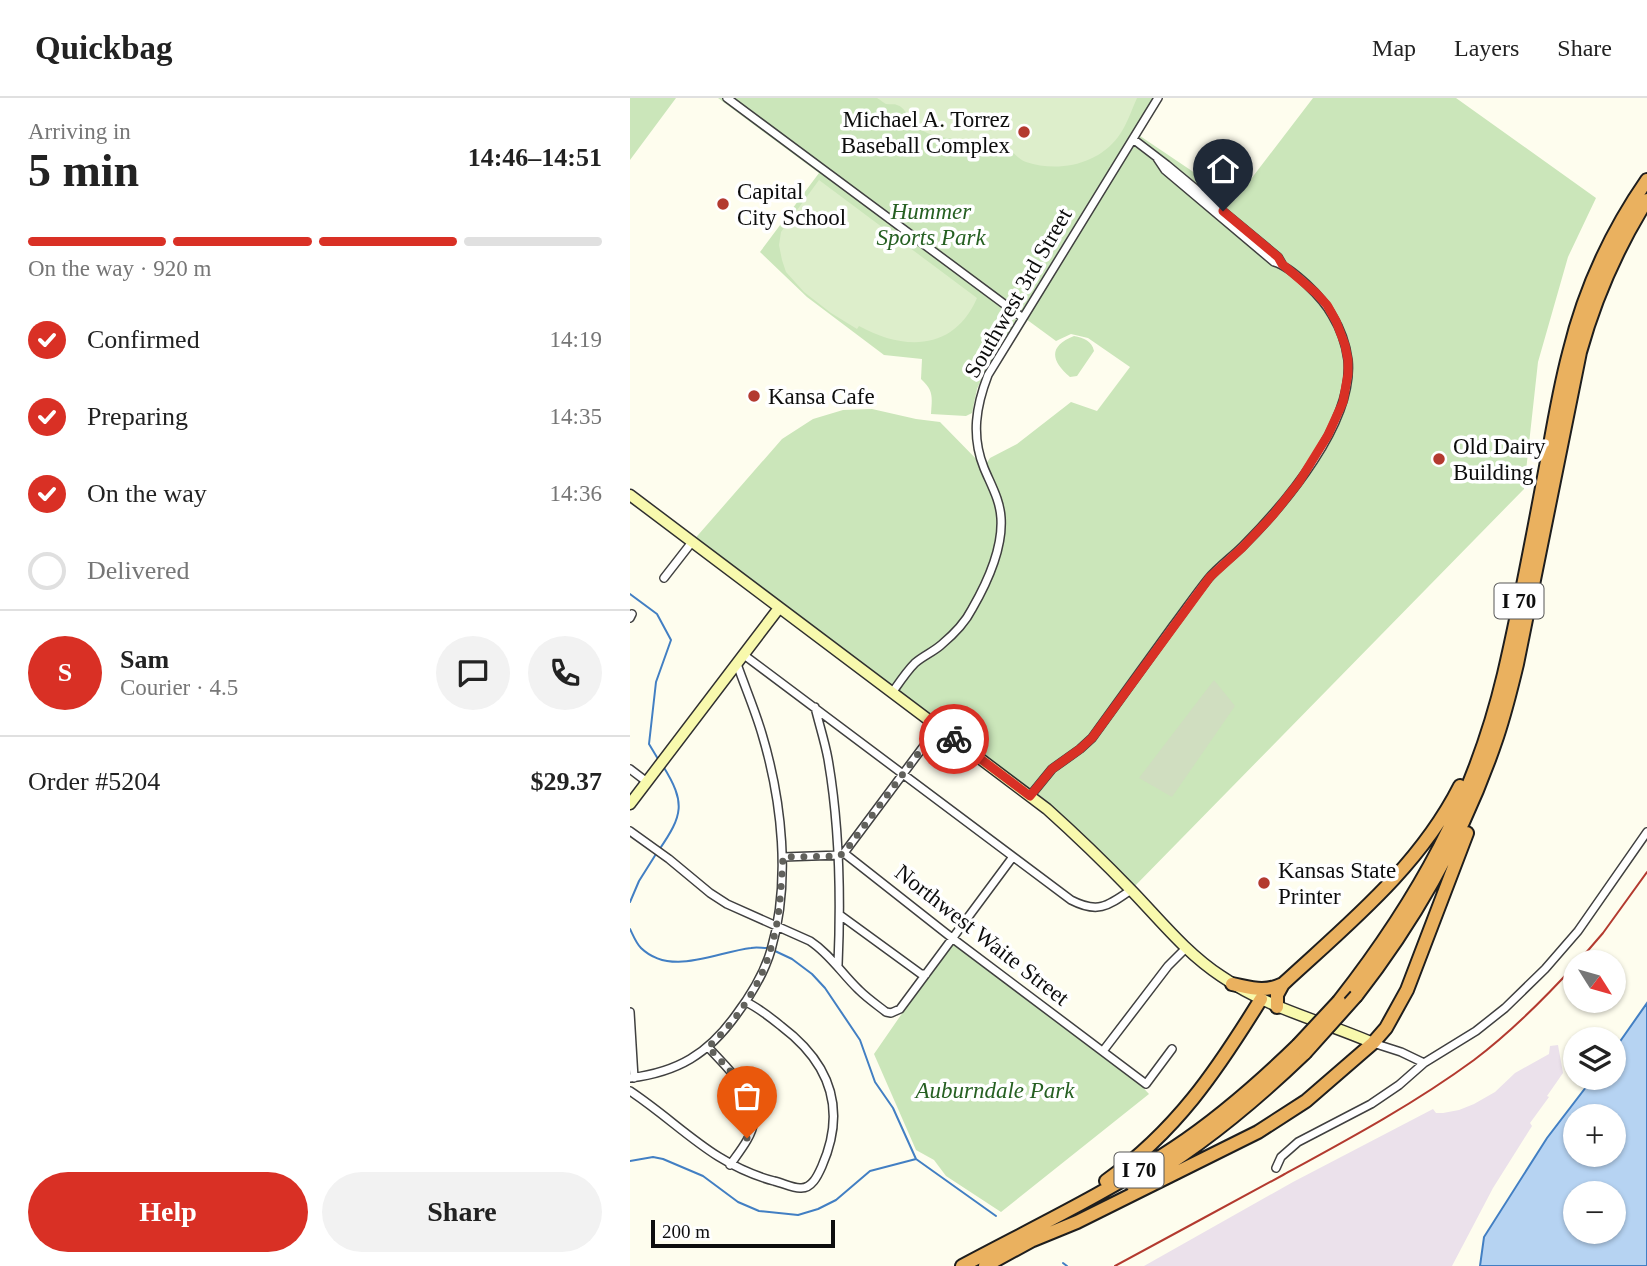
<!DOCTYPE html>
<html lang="en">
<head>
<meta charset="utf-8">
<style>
	:root { --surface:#fff; --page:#f2f2f2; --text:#222; --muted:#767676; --line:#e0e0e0; --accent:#d93025 }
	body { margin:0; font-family:"Times New Roman",serif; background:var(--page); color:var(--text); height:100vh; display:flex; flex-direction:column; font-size:26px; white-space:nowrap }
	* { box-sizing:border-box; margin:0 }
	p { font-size:23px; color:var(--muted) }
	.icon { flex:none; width:38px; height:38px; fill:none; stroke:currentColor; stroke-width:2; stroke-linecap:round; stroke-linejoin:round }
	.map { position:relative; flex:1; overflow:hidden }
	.drawer { display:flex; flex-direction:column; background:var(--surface); width:630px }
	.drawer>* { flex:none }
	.needle { width:46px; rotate:127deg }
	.fabs { position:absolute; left:933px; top:852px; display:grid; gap:14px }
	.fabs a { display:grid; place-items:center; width:63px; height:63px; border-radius:50%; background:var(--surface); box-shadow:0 2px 5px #0004; font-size:35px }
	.scale { position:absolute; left:21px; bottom:18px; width:184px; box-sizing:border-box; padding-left:7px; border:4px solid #0d0d0d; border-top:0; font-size:19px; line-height:24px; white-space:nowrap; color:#0d0d0d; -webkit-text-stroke:5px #fff; paint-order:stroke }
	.pin { position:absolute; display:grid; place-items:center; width:60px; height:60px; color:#fff; margin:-72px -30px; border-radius:50% 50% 50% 0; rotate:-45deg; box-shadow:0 0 7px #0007 }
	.pin .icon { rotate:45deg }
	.courier { position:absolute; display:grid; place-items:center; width:70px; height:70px; margin:-35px; border:5px solid #d93025; border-radius:50%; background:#fff; color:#222; box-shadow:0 2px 9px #0007 }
	.summary em { font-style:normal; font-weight:800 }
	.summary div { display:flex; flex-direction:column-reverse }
	.summary { display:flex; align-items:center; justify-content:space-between; height:119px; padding:0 28px }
	h1 { font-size:46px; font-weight:800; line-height:52px }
	.bar { display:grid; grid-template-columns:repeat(4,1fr); gap:10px 7px; align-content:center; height:84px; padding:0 28px }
	.bar i { height:9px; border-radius:5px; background:var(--line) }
	.bar .current { background:var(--accent) }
	.bar p { grid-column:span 4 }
	.line { display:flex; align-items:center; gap:18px; padding:0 28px; border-top:2px solid var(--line) }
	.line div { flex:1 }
	.round { display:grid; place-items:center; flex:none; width:74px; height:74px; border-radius:37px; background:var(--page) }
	ol { padding:0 28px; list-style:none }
	li { display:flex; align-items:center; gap:21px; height:77px }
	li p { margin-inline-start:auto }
	li .icon { padding:7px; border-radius:50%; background:var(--accent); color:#fff; stroke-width:4 }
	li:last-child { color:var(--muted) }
	li i { width:38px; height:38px; border:4px solid var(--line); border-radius:50% }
	.primary-button { display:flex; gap:14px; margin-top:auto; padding:14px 28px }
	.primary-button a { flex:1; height:80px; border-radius:42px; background:var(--accent); color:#fff; font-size:28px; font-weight:800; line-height:80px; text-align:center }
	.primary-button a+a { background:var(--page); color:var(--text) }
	header { display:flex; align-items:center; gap:42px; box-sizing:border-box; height:98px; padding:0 35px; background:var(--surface); border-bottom:2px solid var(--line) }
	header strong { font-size:33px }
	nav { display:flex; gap:38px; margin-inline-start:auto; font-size:24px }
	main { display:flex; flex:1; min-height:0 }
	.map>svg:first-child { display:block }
	.industrial { fill:#ebe1eb }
	.green { fill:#cbe6ba }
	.cemetery { fill:#d0dec0 }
	.pitch { fill:#ddeecb }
	.water { fill:#b6d3f2; stroke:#427fc3; stroke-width:2; fill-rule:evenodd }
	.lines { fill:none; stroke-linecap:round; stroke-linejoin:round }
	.stream { stroke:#427fc3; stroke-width:2 }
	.street-casing { stroke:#404040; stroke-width:10 }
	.secondary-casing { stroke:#2f2f2f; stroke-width:13 }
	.highway-casing { stroke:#1e1e1e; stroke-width:16 }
	.street { stroke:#fff; stroke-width:7 }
	.secondary { stroke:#f8f9ad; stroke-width:10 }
	.highway { stroke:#eab15f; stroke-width:12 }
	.rail { stroke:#b33a2f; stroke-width:2 }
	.highway-bridge-casing { stroke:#1e1e1e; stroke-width:16; stroke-linecap:butt }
	.highway-bridge { stroke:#eab15f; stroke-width:12 }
	.done { stroke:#61615c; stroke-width:7; stroke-dasharray:0 12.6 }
	.route { stroke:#d93025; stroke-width:9 }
	.poi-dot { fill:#b33a2f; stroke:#fff; stroke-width:2.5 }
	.labels { text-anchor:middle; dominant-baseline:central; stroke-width:7; stroke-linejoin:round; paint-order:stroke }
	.shield { fill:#fff; stroke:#565656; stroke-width:2 }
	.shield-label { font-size:21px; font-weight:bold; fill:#0d0d0d }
	.poi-label { font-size:23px; fill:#0d0d0d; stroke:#fff; text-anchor:start }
	.park-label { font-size:23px; font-style:italic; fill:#266022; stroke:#fff }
	.street-label { font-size:23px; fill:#0d0d0d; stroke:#fff }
</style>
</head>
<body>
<header>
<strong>Quickbag</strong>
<nav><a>Map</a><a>Layers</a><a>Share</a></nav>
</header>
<main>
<section class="drawer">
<div class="summary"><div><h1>5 min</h1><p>Arriving in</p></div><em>14:46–14:51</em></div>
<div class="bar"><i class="current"></i><i class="current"></i><i class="current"></i><i></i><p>On the way · 920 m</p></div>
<ol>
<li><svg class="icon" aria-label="check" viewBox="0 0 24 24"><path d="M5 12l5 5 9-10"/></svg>Confirmed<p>14:19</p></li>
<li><svg class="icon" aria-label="check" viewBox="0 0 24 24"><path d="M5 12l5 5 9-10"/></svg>Preparing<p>14:35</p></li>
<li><svg class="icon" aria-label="check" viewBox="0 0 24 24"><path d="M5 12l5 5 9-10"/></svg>On the way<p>14:36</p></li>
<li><i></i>Delivered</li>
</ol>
<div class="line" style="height:126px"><b class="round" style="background:var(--accent);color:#fff">S</b><div><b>Sam</b><p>Courier · 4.5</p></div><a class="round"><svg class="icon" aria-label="chat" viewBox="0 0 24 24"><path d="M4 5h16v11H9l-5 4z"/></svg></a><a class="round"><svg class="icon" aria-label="phone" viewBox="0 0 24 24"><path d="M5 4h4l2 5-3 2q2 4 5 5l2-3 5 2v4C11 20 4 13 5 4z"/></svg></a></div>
<div class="line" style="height:91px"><div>Order #5204</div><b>$29.37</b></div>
<div class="primary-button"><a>Help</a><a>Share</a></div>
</section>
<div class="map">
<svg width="1017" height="1168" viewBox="0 0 1017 1168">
	<rect width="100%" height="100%" fill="#fefdee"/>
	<!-- industrial -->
	<path class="industrial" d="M928,947l5,28 -16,23 2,1 -19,26 2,3 -39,62 -41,78h-308l149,-84 140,-73 3,4h7l16,-3 15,-6 21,-12 20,-19 34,-19 1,-8z"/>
	<!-- green -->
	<path class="green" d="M0,0h46l-46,62z
		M88,0h435l-167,271 -9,20 -5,24 -6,3 -35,-2c1,-17 3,-23 -10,-35l1,-20 -38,-4 -77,-58 -47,-45 59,-79z
		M683,0h143l140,100 -28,59 -30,105 -14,127 -393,401 -101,-94 -338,-254 90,-103 31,-20 30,-9 29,-1 44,10 24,3 44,45 6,-9 27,-14 54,-42 26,9 33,-44 -42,-29 -17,-4 -15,7 -30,-22 114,-183 95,64z
		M444,238c10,2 18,5 20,15l-17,25 -7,1c-20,-17 -21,-31 4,-41z
		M323,846l80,58 103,78 13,14 -148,118 -55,-36 -12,-16 -18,-10 -42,-96 49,-71z"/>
	<!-- cemetery -->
	<path class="cemetery" d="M584,582l21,26 -63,91 -33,-19z"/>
	<!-- pitch -->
	<path class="pitch" d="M247,0h260c-6,13 -10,27 -19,39 -20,27 -59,36 -92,25 -13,-5 -15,-17 -30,-20 -28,-6 -59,3 -83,-18 -6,-4 -5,-12 -12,-17 -6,-4 -9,-2 -15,-3 -2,-1 -7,-5 -9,-6z
		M189,82l158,118c-23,53 -73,53 -118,28l-2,3 -26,-16 -27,-21 -18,-20 -4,-12 -3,-15 2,-13z"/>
	<!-- water -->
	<path class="water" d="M1017,905v263h-167l4,-29 63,-99 46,-60h21v-28zM945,1018h39v39h-39zM945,1096h39v38h-39z"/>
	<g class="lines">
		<!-- stream -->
		<path class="stream" d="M0,496l27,20 14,26 -15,42 -7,62 9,15
			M29,752c24,-35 27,-47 4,-84
			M0,804l9,-21 17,-27
			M0,831c3,6 6,14 11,19 30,29 75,4 110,0 5,-1 11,0 16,0
			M145,853l17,8 20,15 13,14 35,52 15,42 18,26 23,51 80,57
			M0,1063l23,-4 10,2 40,17 35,26 21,9 39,4 20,-6 18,-9 34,-29 46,-12
			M433,1165l4,3"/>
		<defs>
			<path id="street" d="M97,0l296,220
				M503,41l34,26 111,92 4,7
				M34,480l28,-36
				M0,520l2,-4
				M114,557l327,245c27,14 37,6 60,-10
				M262,595c7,-10 14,-21 23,-30 8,-7 18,-11 26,-18 12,-10 24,-22 31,-36 15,-26 31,-60 29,-91 -1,-18 -10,-33 -17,-50 -13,-32 -8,-62 4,-93l170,-277
				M185,609c4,17 10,35 13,52 12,69 13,137 10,206
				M0,671l17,13
				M400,698l22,-27 28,-20 12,-11c27,-37 54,-75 81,-112 12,-16 23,-32 35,-47 10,-12 24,-22 35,-33 42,-42 111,-123 105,-186 -2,-16 -8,-32 -16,-45 -9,-17 -40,-48 -58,-53l-109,-92 -8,-12
				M0,733l39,28 41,34 17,11 83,37c20,13 32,33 49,49 8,8 18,15 27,22l5,1 9,-4 112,-151
				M214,755l108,85 194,146 26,-35
				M214,755l94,-126
				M153,759l58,-2
				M210,817l81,59h5
				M0,914l4,66
				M743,945l28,9 23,11
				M78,949c16,18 50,48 46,74 -2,16 -15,31 -24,44
				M473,953l65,-85 18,-18
				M0,980c48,-6 78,-24 106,-63 15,-20 28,-41 35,-65 20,-68 11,-149 -9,-216 -7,-24 -17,-47 -25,-70
				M0,993c51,34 83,74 144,90 9,2 18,7 26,7 12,1 18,-13 22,-22 25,-57 8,-103 -41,-140 -11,-9 -22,-18 -35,-24
				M646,1070l5,-11 17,-15 73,-38 28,-19 25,-22 52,-32 29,-23 40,-39 33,-38 69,-99"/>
			<path id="secondary" d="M0,397l417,314c29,26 57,53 85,82 28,29 54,62 89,85 48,33 99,44 152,67
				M0,706l149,-196"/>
			<path id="highway" d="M602,886c20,4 32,9 51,0 65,-60 136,-117 177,-198
				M726,898c61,-78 109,-164 141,-259 8,-24 14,-48 20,-73l63,-312c15,-54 37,-104 67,-152
				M709,903c79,-101 135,-201 165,-327 17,-72 30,-145 44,-218 6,-34 12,-69 21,-103 15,-62 42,-121 78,-173
				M647,909v-12l6,-11
				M476,1083c70,-50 110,-109 155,-182
				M503,1088c64,-36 120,-83 172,-133
				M403,1142l44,-18 181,-90 48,-31 67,-58 13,-15 21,-38 60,-157
				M332,1168c71,-38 145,-73 212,-118 45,-30 85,-65 124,-103
				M355,1168l55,-30"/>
		</defs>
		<!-- street casing -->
		<use href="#street" class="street-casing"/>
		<!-- secondary casing -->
		<use href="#secondary" class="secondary-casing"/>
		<!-- highway casing -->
		<use href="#highway" class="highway-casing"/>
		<!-- street -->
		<use href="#street" class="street"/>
		<!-- secondary -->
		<use href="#secondary" class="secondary"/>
		<!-- highway -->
		<use href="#highway" class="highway"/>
		<!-- rail -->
		<path class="rail" d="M948,864l25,-29 44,-61
			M485,1168c56,-30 112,-61 168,-91 66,-36 131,-71 191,-115 37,-28 70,-61 101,-95"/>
		<defs>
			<path id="highway-bridge" d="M668,947l41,-44
				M675,955l51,-57"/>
		</defs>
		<!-- highway-bridge casing -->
		<use href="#highway-bridge" class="highway-bridge-casing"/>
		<!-- highway-bridge -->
		<use href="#highway-bridge" class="highway-bridge"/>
	</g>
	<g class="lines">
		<!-- done -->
		<path class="done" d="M117,1040c4,-7 7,-13 8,-21 0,-24 -32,-53 -47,-70 28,-25 53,-62 63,-99 9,-29 10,-60 12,-91l56,-1 5,-3 94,-126 16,12"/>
		<!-- route -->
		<path class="route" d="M324,641l76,57 22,-27 28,-20 12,-11 118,-161 32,-29 31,-33 26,-33 29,-47 15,-33 5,-28v-14l-3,-15 -9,-24 -9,-16 -11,-12 -34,-29 -4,-7 -55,-46"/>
	</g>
	<!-- markers -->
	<g class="poi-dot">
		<circle cx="394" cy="34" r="7"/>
		<circle cx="93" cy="106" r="7"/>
		<circle cx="124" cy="298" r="7"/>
		<circle cx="809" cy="361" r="7"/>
		<circle cx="634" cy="785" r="7"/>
	</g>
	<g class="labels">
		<!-- shield labels -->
		<g class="shield">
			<rect x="864.5" y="485.5" width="49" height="35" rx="5"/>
			<rect x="484.5" y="1054.5" width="49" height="35" rx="5"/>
		</g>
		<g class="shield-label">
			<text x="889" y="503">I 70</text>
			<text x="509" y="1072">I 70</text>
		</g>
		<!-- poi labels -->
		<g class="poi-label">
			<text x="380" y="21" text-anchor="end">Michael A. Torrez<tspan x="380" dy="26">Baseball Complex</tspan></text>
			<text x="107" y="93">Capital<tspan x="107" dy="26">City School</tspan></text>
			<text x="138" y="298">Kansa Cafe</text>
			<text x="823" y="348">Old Dairy<tspan x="823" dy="26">Building</tspan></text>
			<text x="648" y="772">Kansas State<tspan x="648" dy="26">Printer</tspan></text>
		</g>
		<!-- park labels -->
		<g class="park-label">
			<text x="301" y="113">Hummer<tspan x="301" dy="26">Sports Park</tspan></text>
			<text x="365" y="992">Auburndale Park</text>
		</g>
		<!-- street labels -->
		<g class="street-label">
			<text transform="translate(388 195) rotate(-60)">Southwest 3rd Street</text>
			<text transform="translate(352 837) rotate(38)">Northwest Waite Street</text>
		</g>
	</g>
</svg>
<div class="fabs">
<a><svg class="needle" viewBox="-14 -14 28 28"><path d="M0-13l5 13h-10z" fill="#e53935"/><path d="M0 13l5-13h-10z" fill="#767676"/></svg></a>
<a><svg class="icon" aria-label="layers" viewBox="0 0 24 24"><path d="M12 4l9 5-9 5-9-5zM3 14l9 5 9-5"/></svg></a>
<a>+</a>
<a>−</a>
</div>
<div class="scale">200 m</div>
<div class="pin" style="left:117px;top:1040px;background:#ea580c"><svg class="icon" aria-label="bag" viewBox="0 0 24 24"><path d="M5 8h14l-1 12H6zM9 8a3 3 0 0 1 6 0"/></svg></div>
<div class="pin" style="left:593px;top:113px;background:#1f2937"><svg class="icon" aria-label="home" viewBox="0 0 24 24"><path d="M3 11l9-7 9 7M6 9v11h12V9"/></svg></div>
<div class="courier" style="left:324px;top:641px"><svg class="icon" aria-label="bike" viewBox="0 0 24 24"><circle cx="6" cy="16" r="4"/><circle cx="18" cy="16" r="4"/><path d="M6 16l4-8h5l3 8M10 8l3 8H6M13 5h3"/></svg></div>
</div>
</main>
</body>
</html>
